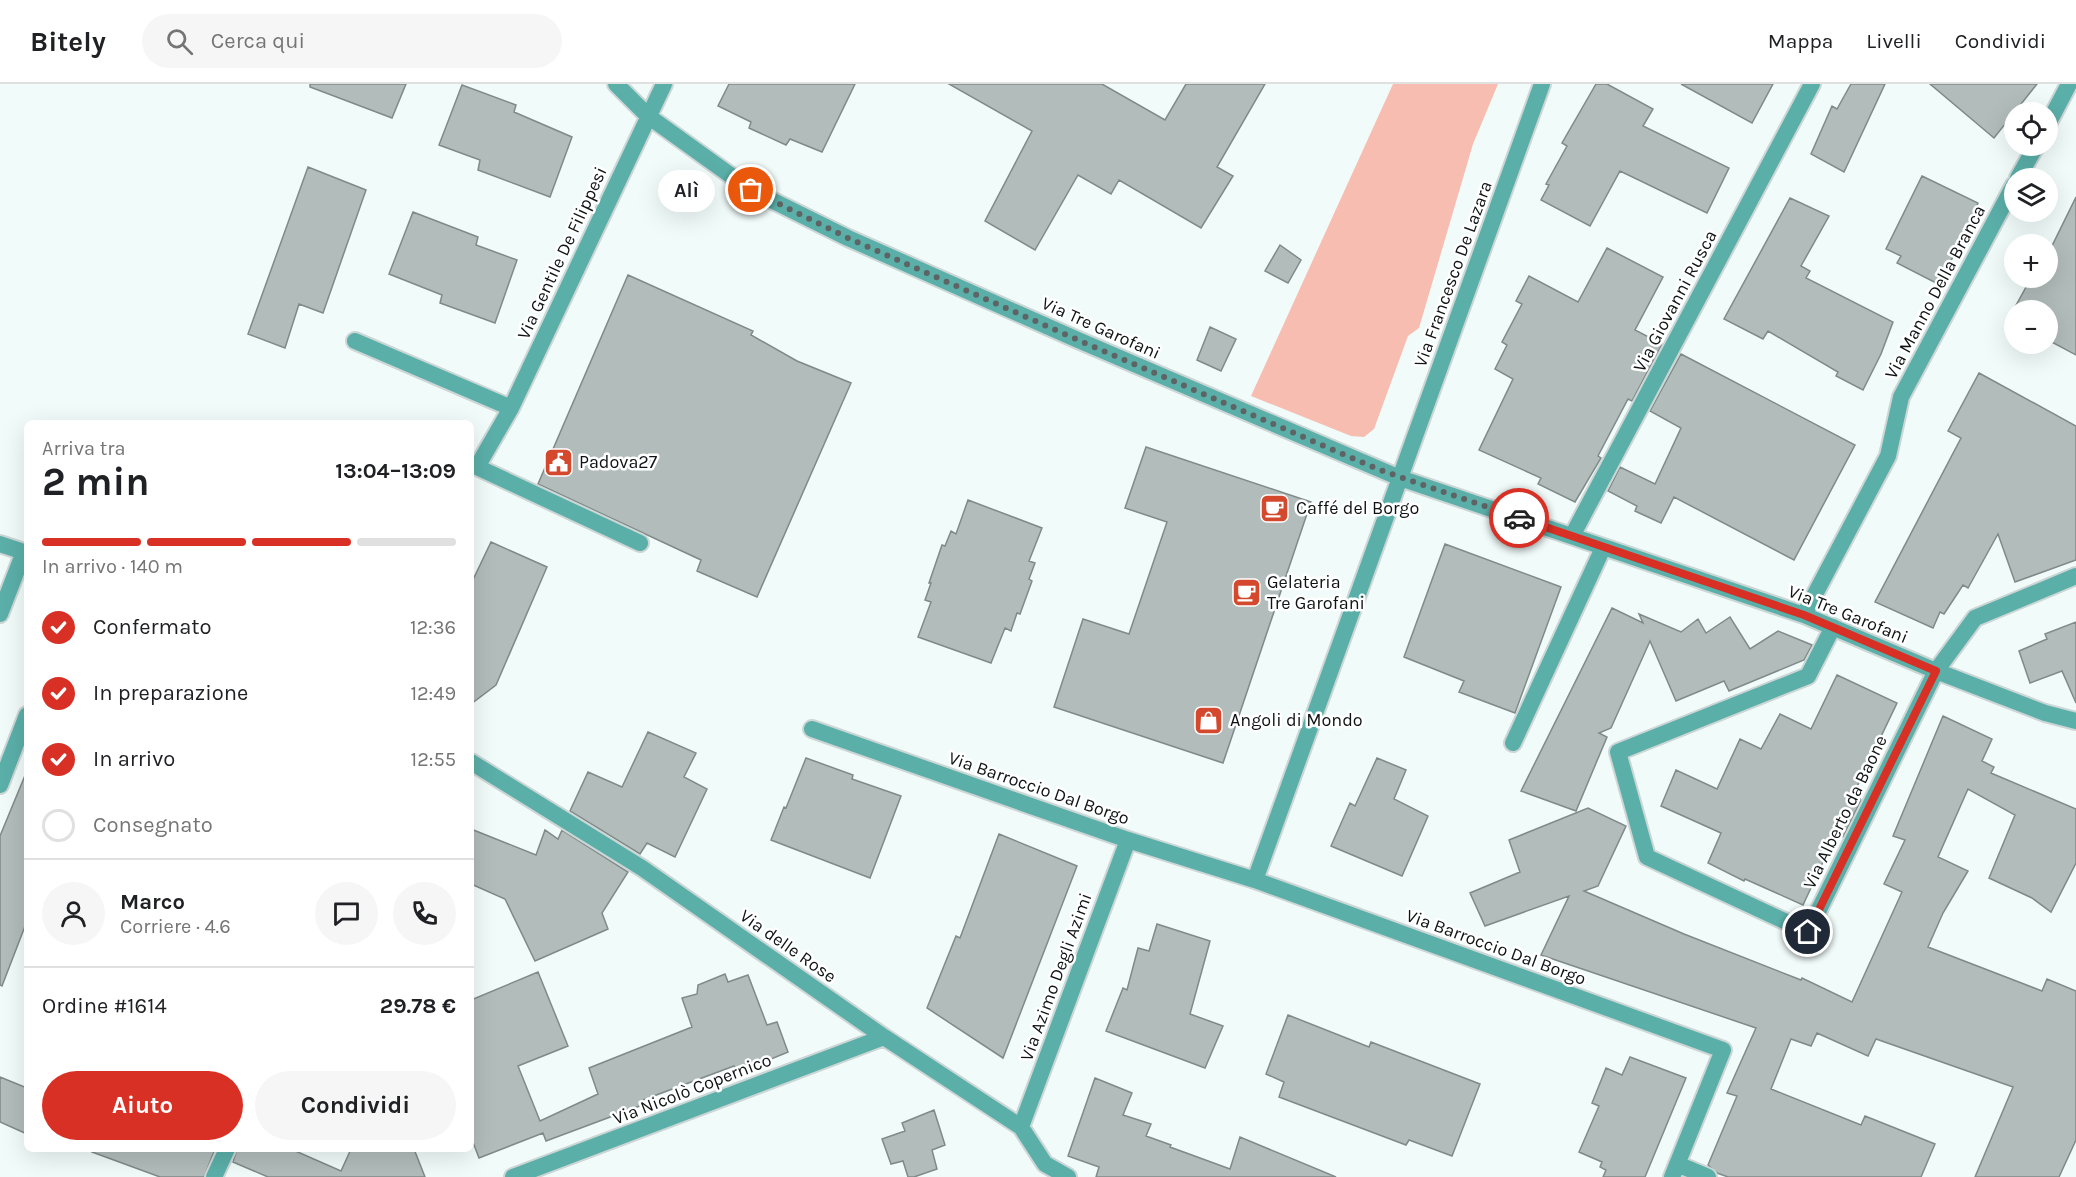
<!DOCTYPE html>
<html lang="it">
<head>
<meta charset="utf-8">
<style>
	:root { --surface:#fff; --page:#f6f6f6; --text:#202124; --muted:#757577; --line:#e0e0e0; --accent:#d93025 }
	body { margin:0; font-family:Karla,sans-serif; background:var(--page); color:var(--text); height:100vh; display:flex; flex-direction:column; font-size:22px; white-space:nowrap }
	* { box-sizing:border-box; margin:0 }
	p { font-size:20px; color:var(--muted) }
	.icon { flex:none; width:33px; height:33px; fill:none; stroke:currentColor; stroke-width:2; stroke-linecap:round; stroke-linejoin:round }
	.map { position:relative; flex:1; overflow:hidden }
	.sheet { position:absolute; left:24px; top:336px; width:450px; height:732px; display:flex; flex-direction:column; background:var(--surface); border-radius:9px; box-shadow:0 6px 24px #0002 }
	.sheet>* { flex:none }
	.tools { position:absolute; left:2004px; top:18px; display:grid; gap:12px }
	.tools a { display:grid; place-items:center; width:54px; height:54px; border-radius:50%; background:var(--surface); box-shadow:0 6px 24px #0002; font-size:30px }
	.pin { position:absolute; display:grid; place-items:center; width:51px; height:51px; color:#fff; margin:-26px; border:3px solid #fff; border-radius:50%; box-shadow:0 2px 6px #0007 }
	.courier { position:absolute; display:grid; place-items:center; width:60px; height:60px; margin:-30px; border:4px solid #d93025; border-radius:50%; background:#fff; color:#222; box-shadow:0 2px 8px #0007 }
	.bubble { position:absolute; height:42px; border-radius:21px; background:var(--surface); box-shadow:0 6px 24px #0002; font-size:20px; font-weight:700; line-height:42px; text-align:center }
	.overview em { font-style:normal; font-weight:700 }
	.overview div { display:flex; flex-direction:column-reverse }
	.overview { display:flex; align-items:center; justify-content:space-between; height:102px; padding:0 18px }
	h1 { font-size:39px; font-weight:700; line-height:45px }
	.bar { display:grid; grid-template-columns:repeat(4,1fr); gap:9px 6px; align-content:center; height:72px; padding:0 18px }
	.bar i { height:8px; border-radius:4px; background:var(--line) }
	.bar .selected { background:var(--accent) }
	.bar p { grid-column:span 4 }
	.line { display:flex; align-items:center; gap:15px; padding:0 18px; border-top:2px solid var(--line) }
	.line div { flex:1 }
	.round { display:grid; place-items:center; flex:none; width:63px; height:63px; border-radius:32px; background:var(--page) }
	ol { padding:0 18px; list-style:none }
	li { display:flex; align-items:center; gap:18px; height:66px }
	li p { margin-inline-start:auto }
	li .icon { padding:6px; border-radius:50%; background:var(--accent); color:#fff; stroke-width:4 }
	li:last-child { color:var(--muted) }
	li i { width:33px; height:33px; border:3px solid var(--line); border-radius:50% }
	.cta { display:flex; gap:12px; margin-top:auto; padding:12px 18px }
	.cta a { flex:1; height:69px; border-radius:36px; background:var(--accent); color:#fff; font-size:24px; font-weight:700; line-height:69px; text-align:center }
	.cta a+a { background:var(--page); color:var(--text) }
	header { display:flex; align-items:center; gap:36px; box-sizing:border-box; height:84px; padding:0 30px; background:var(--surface); border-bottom:2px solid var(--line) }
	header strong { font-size:28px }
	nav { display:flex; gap:33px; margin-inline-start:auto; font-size:21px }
	.search { width:420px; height:54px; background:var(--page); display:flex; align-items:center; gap:15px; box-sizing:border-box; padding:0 21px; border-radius:33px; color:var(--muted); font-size:22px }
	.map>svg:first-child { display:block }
	.green { fill:#f7bdb0 }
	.building { fill:#b1bcbb; stroke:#808a89; stroke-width:1.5 }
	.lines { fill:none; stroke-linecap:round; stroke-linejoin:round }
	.pedestrian-casing { stroke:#ccd6d5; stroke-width:20 }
	.minor-casing { stroke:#ccd6d5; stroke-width:20 }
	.pedestrian { stroke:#5bafa9; stroke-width:16 }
	.minor { stroke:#5bafa9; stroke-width:16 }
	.done { stroke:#5e6464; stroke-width:6; stroke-dasharray:0 10.8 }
	.route { stroke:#d93025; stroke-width:8 }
	.labels { text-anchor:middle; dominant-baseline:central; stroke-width:5; stroke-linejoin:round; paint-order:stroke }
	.street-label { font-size:18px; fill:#0f1313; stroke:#fff }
	.poi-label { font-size:18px; fill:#0f1313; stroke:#fff; text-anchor:start }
</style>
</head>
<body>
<header>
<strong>Bitely</strong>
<div class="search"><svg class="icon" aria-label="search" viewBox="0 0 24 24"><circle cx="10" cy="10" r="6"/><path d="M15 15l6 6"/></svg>Cerca qui</div>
<nav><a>Mappa</a><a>Livelli</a><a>Condividi</a></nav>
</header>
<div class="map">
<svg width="2076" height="1093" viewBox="0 0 2076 1093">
	<rect width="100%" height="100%" fill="#f0fbfa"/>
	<!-- green -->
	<path class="green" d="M1393,0h105l-25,60 -54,184 -11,8 -34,93 -10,8 -13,-1 -100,-40z"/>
	<!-- building -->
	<path class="building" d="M310,0h96l-14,34 -82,-31z
		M729,0h126l-33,68 -32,-13 -4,6 -37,-17 2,-6 -33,-16z
		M949,0h153l63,36 21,-36h79l-48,83 16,9 -32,52 -82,-48 -8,14 -33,-19 -43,75 -50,-29 47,-90z
		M1596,0h11l46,25 -10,17 86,42 -22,45 -87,-42 -30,55 -49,-26 8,-15 -3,-1 21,-38 -5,-3z
		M1681,0h92l-21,39z
		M1851,0h34l-41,88 -33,-18 21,-48 5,3z
		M1930,0h107l-43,54z
		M462,1l54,20 -2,7 58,25 -22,60 -72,-27 2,-10 -41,-15z
		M308,83l58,23 -43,123 -24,-9 -14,44 -37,-14z
		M1922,92l56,27 -11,23 2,2 -31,56 -41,-21 4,-7 -15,-7z
		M2076,113v158l-28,-15v-30h-34v13l-6,-3 23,-42h17v-24z
		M1790,114l39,18 -28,50 9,5 -4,7 87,44 -12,32 -18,36 -27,-14 2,-4 -70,-41 -5,8 -39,-20z
		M413,128l65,25 -2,8 41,15 -22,63 -55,-20 2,-8 -53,-21z
		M1280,161l21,15 -13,23 -23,-12z
		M1607,164l56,29 -28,53 27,14 -30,57 -4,-2 -30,57 3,2 -26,44 -37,-18 3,-6 -62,-28 34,-71 -18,-10 12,-24 -5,-3 20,-38 -6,-3 13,-25 49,26z
		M628,191l125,56 -2,4 46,26 54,22 -94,214 -60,-26 4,-11 -163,-76z
		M1210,243l26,12 -15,32 -24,-11z
		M1681,270l174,91 -61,115 -120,-63 -13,26 -26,-12 2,-5 -29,-15 12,-24 35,17 26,-56 -31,-17z
		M1979,289l97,53v134l-61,22 -17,-48 -30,54 -5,-3 -19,29 -4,-2 -7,16 -58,-26 86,-164 -13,-7z
		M1146,363l165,55 -88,261 -169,-56 29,-88 46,15 38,-112 -42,-14z
		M968,416l74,28 -13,33 6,2 -6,16 3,2 -12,33 -3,-1 -6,18 -6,-3 -14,35 -73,-26 13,-35 -6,-2 6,-17h-2l13,-38 3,1 6,-15 5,3z
		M491,458l56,25 -51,118 -25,19v-120z
		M1445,460l116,43 -46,126 -56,-21 5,-11 -60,-24z
		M1612,524l31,15 -4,-9 42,18 17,-13 8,14 24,-16 20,32 28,-18 34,14 -8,15 -75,31 -5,-10 -48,20 -26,-60 -39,87 -12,5 8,4 -31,74 -55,-20z
		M2076,538v81l-14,-32 -32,12 -11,-32 28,-12 -2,-5z
		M1837,591l60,28 -42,88 6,9 -18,37 -7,-3 -33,71 -58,-26 -1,2 -36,-18 13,-30 -60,-27 15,-36 41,19 23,-50 21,10 19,-35 31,15z
		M1943,632l49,23 -10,22 12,6 -3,6 85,36v54l-25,49 -19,-14 -43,-20 26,-63 -47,-26 -30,68 30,14 -25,42 -15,34 114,44 5,-12 29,12v149l-17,37h-84l38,-90 -137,-48 -8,17 -51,-23 -6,13 -20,-7 -20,50 90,36 4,-9 70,28 -14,33h-193l-11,-4 -9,-8 29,-69 -10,-3 29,-65 -215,-73 28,-59 -84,30 -15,-33 50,-21 -11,-32 79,-32 38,18 -28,60 -14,5 100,43 117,46 1,-2 50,24 50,-110 -18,-8 21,-44 -12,-4z
		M648,648l48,21 -12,24 23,12 -32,68 -28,-14 -7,11 -70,-43 18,-39 34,15z
		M806,674l47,17 -1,4 49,17 -31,82 -99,-38 13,-33 2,1z
		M1377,674l29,12 -12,29 34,17 -26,60 -71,-30 19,-43 5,3z
		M26,689l1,148 -25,65 -2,-1v-149z
		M471,745l65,26 9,-25 13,9 4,-9 66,42 -26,41 6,16 -73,32 -30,-62 -34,-15z
		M999,750l78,32 -74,192 -76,-50 29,-72 4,2z
		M1157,840l53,17 -20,73 33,12 -18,42 -99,-37 17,-43 4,2 11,-42 11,3z
		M538,888l30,74 -50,20 22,55 58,-27 -9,-26 103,-41 -10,-29 15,-4 1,-9 27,-11 3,8 20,-7 19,50 10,-3 11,30 -51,21 -3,-7 -91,34 2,4 -99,37 -3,-8 -64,25 -8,-21v-137z
		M1288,931l81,32 2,-5 109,42 -28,72 -43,-16 -3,5 -127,-48 5,-15 -18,-8z
		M1630,973l56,21 -41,99h-42l3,-7 -6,-3 2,-5 -23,-10 20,-46 -7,-3 14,-35 16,7z
		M0,993l27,11v46l-27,-12z
		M1095,994l37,15 -9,22 28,9 -5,12 25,9 -1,2 60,22 10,-32 96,40h-240l3,-10 -31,-11z
		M934,1026l11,35 -13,5 5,19 -23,8h-6l-5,-16 -12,3 -9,-25 23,-8 -3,-8z
		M93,1065h122l-11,28h-44l-68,-25z
		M237,1065h54l50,22 10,-22h63l11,28h-157l-35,-15z"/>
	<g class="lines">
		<defs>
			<path id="pedestrian" d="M214,1093l13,-28"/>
			<path id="minor" d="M616,0l32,32 103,74 97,48 230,102 322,138 404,137 132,56 109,42 31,8
				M2048,40l21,-40
				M2018,94l18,-32
				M355,257l156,67 153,-324
				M511,324l-34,59 163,76
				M1572,452l240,-452
				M0,460l27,9
				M0,530l24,-62
				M1804,531l84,-159 13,-59 113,-212
				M1833,543l-25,49 -190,76 29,105 161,75 128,-261 39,-53 101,-42
				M812,645l316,111 127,40 287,-796
				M1513,659l90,-195
				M471,678l171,106 242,169 137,90 24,37 23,13
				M0,701l27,-70
				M1255,796l468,170 -51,127
				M1021,1043l107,-287
				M1677,1080l31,13
				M513,1093l371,-140"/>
		</defs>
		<!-- pedestrian casing -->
		<use href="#pedestrian" class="pedestrian-casing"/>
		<!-- minor casing -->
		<use href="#minor" class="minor-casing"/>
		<!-- pedestrian -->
		<use href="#pedestrian" class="pedestrian"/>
		<!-- minor -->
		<use href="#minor" class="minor"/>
	</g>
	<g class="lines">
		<!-- done -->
		<path class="done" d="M751,106l97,48 230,102 302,130 139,48"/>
		<!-- route -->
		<path class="route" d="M1519,434l285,97 132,56 -128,261"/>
	</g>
	<!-- icons -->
	<defs>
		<symbol id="civic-square" viewBox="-11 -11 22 22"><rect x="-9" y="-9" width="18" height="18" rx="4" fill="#d4492d" stroke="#fff"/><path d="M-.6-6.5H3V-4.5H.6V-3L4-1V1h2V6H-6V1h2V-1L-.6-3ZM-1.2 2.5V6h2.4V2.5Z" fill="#fff"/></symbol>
		<symbol id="cafe-square" viewBox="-11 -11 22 22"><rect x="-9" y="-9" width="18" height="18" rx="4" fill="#d4492d" stroke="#fff"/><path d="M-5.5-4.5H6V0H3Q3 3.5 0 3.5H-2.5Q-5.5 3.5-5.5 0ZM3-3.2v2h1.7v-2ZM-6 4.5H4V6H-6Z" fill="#fff"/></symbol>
		<symbol id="shop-square" viewBox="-11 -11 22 22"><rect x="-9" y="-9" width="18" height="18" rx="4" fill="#d4492d" stroke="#fff"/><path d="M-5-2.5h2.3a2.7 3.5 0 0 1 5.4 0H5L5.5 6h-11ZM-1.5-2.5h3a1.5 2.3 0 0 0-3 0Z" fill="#fff"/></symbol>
	</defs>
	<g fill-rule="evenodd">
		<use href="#civic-square" x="542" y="362" width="33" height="33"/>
		<use href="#cafe-square" x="1258" y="408" width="33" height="33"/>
		<use href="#cafe-square" x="1230" y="492" width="33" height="33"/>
		<use href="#shop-square" x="1192" y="620" width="33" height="33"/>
	</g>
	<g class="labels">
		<!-- street labels -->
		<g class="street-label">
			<text transform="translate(562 169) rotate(-65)">Via Gentile De Filippesi</text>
			<text transform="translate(1453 190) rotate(-70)">Via Francesco De Lazara</text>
			<text transform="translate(1935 208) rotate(-62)">Via Manno Della Branca</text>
			<text transform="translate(1675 217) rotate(-62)">Via Giovanni Rusca</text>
			<text transform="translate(1101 244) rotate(24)">Via Tre Garofani</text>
			<text transform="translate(1848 530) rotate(22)">Via Tre Garofani</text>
			<text transform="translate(1039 704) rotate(19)">Via Barroccio Dal Borgo</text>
			<text transform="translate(1845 728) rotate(-64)">Via Alberto da Baone</text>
			<text transform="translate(788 862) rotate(35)">Via delle Rose</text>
			<text transform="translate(1496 863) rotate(20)">Via Barroccio Dal Borgo</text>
			<text transform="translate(1056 893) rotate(-70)">Via Azimo Degli Azimi</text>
			<text transform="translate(692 1005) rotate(-21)">Via Nicolò Copernico</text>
		</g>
		<!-- poi labels -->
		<g class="poi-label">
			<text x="579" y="378">Padova27</text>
			<text x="1296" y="424">Caffé del Borgo</text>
			<text x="1267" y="498">Gelateria<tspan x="1267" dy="21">Tre Garofani</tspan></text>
			<text x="1230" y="636">Angoli di Mondo</text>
		</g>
	</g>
</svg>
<div class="tools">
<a><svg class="icon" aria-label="locate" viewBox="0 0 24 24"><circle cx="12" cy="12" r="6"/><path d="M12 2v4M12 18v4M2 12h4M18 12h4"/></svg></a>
<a><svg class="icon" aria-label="layers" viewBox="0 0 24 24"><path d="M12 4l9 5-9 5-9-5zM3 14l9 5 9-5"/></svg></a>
<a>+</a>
<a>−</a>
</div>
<div class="pin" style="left:751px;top:106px;background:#ea580c"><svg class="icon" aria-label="bag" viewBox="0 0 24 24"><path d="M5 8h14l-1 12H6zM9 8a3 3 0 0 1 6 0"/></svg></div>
<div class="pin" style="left:1808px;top:848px;background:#1f2937"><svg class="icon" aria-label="home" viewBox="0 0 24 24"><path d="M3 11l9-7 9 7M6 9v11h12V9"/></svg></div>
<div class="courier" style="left:1519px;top:434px"><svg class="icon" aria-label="car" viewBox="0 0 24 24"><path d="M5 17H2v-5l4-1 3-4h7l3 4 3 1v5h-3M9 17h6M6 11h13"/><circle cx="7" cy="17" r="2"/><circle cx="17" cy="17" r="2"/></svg></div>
<div class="bubble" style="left:658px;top:86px;width:57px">Alì</div>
<section class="sheet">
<div class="overview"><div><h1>2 min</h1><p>Arriva tra</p></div><em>13:04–13:09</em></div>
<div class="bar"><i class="selected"></i><i class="selected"></i><i class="selected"></i><i></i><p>In arrivo · 140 m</p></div>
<ol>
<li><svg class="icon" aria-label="check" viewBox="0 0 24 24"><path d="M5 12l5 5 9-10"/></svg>Confermato<p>12:36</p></li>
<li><svg class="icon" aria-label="check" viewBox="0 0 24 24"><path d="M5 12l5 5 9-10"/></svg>In preparazione<p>12:49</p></li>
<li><svg class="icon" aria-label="check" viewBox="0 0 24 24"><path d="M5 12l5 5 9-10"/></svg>In arrivo<p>12:55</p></li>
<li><i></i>Consegnato</li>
</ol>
<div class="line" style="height:108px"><a class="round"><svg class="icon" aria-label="person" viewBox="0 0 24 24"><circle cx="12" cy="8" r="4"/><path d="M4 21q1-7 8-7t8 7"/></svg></a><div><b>Marco</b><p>Corriere · 4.6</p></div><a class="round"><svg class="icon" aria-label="chat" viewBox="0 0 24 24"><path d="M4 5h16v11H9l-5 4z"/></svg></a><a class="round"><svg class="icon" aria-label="phone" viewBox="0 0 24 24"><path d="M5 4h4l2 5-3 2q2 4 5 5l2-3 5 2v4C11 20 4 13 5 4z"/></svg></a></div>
<div class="line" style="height:78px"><div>Ordine #1614</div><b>29.78 €</b></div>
<div class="cta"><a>Aiuto</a><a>Condividi</a></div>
</section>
</div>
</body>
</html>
